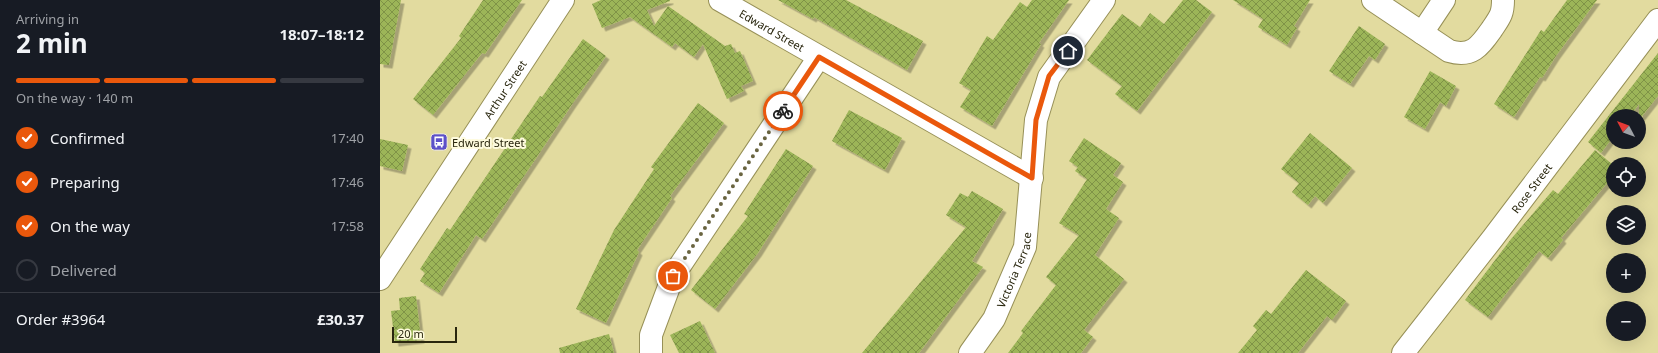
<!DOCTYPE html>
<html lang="en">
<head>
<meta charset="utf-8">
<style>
	:root { --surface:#171b24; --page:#20242c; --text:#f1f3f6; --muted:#9ea1a6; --line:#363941; --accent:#ea580c }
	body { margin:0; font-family:"Noto Sans",sans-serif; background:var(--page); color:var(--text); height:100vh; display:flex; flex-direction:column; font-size:15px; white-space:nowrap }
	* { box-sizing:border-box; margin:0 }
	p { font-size:13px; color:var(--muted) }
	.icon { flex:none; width:22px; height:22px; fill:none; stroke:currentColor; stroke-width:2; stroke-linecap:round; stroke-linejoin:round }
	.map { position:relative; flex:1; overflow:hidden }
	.drawer { display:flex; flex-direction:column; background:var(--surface); width:380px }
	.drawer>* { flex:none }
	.needle { width:26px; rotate:311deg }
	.controls { position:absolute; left:1226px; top:109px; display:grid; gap:8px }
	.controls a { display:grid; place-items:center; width:40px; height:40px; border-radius:50%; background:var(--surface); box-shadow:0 4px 16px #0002; font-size:20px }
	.scale { position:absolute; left:12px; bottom:10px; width:65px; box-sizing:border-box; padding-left:4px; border:2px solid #29260e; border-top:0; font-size:11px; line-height:14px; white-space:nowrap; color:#29260e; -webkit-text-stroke:3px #fefbdd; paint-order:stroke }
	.pin { position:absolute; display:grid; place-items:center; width:34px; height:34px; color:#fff; margin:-17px; border:2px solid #fff; border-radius:50%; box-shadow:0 1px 4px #0007 }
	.courier { position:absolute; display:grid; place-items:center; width:40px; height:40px; margin:-20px; border:3px solid #ea580c; border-radius:50%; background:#fff; color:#222; box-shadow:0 1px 5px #0007 }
	.headline em { font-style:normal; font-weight:700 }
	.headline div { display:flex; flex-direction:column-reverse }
	.headline { display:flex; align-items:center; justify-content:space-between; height:68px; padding:0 16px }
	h1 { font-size:26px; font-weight:700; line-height:30px }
	.bar { display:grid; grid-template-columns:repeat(4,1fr); gap:6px 4px; align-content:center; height:48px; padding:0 16px }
	.bar i { height:5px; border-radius:3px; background:var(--line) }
	.bar .current { background:var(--accent) }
	.bar p { grid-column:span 4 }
	.line { display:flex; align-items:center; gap:10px; padding:0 16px; border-top:1px solid var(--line) }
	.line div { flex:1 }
	ol { padding:0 16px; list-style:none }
	li { display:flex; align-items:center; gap:12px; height:44px }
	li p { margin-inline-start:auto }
	li .icon { padding:4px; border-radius:50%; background:var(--accent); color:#fff; stroke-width:4 }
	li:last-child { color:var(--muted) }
	li i { width:22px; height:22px; border:2px solid var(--line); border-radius:50% }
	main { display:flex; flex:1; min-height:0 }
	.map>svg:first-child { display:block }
	.building { fill:url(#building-cross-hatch); filter:url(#shadow) }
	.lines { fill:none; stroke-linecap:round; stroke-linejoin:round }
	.street-casing { stroke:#979057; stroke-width:24 }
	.secondary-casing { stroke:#979057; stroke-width:24 }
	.street { stroke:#fff; stroke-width:22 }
	.secondary { stroke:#fff; stroke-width:22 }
	.done { stroke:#6a6541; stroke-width:4; stroke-dasharray:0 7.2 }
	.route { stroke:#ea580c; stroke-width:5 }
	.labels { text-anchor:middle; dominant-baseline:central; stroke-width:4; stroke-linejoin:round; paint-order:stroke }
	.street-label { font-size:11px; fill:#29260e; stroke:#fefbdd }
	.poi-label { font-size:11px; fill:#29260e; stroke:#fefbdd; text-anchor:start }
</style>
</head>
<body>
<main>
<section class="drawer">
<div class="headline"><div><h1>2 min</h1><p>Arriving in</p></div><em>18:07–18:12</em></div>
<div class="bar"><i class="current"></i><i class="current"></i><i class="current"></i><i></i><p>On the way · 140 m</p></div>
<ol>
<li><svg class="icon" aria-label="check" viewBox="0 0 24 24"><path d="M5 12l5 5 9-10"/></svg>Confirmed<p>17:40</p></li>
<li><svg class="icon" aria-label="check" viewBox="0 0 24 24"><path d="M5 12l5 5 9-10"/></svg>Preparing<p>17:46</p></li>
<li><svg class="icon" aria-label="check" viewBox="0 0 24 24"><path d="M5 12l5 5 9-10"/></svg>On the way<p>17:58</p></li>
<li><i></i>Delivered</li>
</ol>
<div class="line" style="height:52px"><div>Order #3964</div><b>£30.37</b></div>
</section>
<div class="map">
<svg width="1278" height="353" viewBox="0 0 1278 353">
	<defs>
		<pattern id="building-cross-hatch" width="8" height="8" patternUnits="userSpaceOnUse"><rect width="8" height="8" fill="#9cb558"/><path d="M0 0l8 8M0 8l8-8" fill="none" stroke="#7f9347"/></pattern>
		<filter id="shadow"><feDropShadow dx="3.5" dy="3.5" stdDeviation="0" flood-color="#0004"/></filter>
	</defs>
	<rect width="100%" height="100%" fill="#e2db9f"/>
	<!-- building -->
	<path class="building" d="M0,0h21l-12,65 -9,-1z
		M103,0h39l-37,54 -3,-1 -49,62 -20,-16 48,-61 -2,-2z
		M221,0h69v1l-23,9 7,16 14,-20 57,40 6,-2 4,9 5,-2 13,30 -12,5 3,5 -17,8 -24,-55 -9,13 -19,-14 -3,4 -42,-30 -28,11 -10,-24z
		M398,0h68l77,41 -16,29 -93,-53 -1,2z
		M652,0h37l-30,43 2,1 -49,82 -32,-19 11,-17 -12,-7 28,-47 6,4 27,-38 7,5z
		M803,0h13l16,12 -75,99 -22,-17 7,-8 -35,-26 35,-46 18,13 10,-14 14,11z
		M853,0h77l-16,26 3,2 -10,17 -29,-18 5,-8z
		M1187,0h30l-41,56 -14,22 -2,-1 -26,40 -20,-13 47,-74 3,2z
		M979,26l26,18 -10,16 -6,-4 -19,28 -21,-13z
		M203,39l23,17 -33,47 -91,136 -6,-4 -37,58 -19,-12 5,-8 -5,-4 27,-41 3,2 90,-134 2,1z
		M1278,53v43l-19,24v-16l-9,12h-17v21l-12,16 -13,-11z
		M1050,71l26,15 -10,20 -6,-4 -15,27 -21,-12z
		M318,103l26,20 -54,73 2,2 -35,52 2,2 -33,71 -30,-14 38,-79 40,-61 -3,-2z
		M469,110l53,28 -17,32 -53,-29z
		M930,133l42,35 -29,35 -8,-7 -7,9 -16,-13 7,-9 -18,-14z
		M704,138l37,25 -8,12 10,7 -17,27 13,9 -24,37 29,24 -40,51 9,7 -12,16h-73l15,-20 -2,-2 35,-46 -10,-8 33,-42 -20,-12 28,-44 -12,-8 3,-4 -9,-6z
		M0,139l28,6 -6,26 -22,-5z
		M406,149l27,17 -55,87 -43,56 -24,-19 57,-74 -4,-2z
		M1215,150l18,15v11l-52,62 2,2 -15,18 -9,-7 -51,66 -23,-17 46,-61 42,-49 5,4z
		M592,191l31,18 -31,52 11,6 -64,86h-57l104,-126 -20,-12 14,-22 8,4z
		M926,270l40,31 -14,19 -5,-4 -29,37h-60l19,-23 -4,-4 13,-16 5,4z
		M36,296l5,44 -26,3 -4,-32 9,-1 -1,-12z
		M320,321l15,32h-36l-9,-18z
		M229,334l5,19h-54l-1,-5z"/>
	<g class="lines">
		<defs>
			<g id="street">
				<path id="s1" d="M340,0l312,178"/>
				<path d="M993,0l76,51c23,7 31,-5 43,-22 8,-12 11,-15 11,-29"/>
				<path d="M1042,33l22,-33"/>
				<path d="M271,353v-18l22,-59 146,-219"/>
				<path id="s2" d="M590,353l24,-34 31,-72 11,-127 13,-43 55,-77"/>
				<path id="s3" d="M1023,353l90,-115 165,-218"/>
			</g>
			<g id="secondary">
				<path id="s4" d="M0,279l183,-279"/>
			</g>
		</defs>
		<!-- street casing -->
		<use href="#street" class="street-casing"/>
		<!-- secondary casing -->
		<use href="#secondary" class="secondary-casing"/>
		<!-- street -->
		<use href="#street" class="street"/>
		<!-- secondary -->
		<use href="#secondary" class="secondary"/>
	</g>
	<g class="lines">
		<!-- done -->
		<path class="done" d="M293,276l110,-165"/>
		<!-- route -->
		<path class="route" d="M403,111l36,-54 213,121 4,-58 13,-44 19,-25"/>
	</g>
	<!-- icons -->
	<defs>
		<symbol id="bus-square" viewBox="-11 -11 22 22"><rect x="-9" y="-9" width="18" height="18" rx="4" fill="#5c50c9" stroke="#fefbdd"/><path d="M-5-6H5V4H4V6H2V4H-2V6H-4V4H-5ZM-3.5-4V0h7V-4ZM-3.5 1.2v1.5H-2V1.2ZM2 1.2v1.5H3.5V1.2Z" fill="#fff"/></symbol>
	</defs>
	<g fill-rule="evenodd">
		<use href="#bus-square" x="49" y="132" width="20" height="20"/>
	</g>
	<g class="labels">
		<!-- street labels -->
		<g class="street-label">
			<text stroke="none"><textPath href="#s1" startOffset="60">Edward Street</textPath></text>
			<text stroke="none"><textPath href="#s4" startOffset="227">Arthur Street</textPath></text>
			<text stroke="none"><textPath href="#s3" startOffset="209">Rose Street</textPath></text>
			<text stroke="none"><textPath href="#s2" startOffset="95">Victoria Terrace</textPath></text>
		</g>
		<!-- poi labels -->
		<g class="poi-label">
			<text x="72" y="142">Edward Street</text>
		</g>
	</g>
</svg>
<div class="controls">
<a><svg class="needle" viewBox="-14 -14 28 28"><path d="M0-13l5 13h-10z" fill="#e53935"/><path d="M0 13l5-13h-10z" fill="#9ea1a6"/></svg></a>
<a><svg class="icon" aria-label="locate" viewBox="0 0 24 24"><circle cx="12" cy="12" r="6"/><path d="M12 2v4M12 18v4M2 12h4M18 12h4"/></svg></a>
<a><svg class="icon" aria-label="layers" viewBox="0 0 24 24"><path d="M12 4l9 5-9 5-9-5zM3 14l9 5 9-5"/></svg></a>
<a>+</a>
<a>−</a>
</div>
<div class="scale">20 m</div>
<div class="pin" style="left:293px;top:276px;background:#ea580c"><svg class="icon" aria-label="bag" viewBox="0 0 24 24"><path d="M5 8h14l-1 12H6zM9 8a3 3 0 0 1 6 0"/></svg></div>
<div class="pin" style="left:688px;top:51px;background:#1f2937"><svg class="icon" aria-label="home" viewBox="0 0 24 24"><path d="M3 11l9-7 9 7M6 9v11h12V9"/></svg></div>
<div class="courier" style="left:403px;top:111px"><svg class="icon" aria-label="bike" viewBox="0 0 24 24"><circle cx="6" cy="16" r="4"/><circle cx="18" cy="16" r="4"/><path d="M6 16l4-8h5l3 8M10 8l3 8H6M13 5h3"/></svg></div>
</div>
</main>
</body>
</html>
